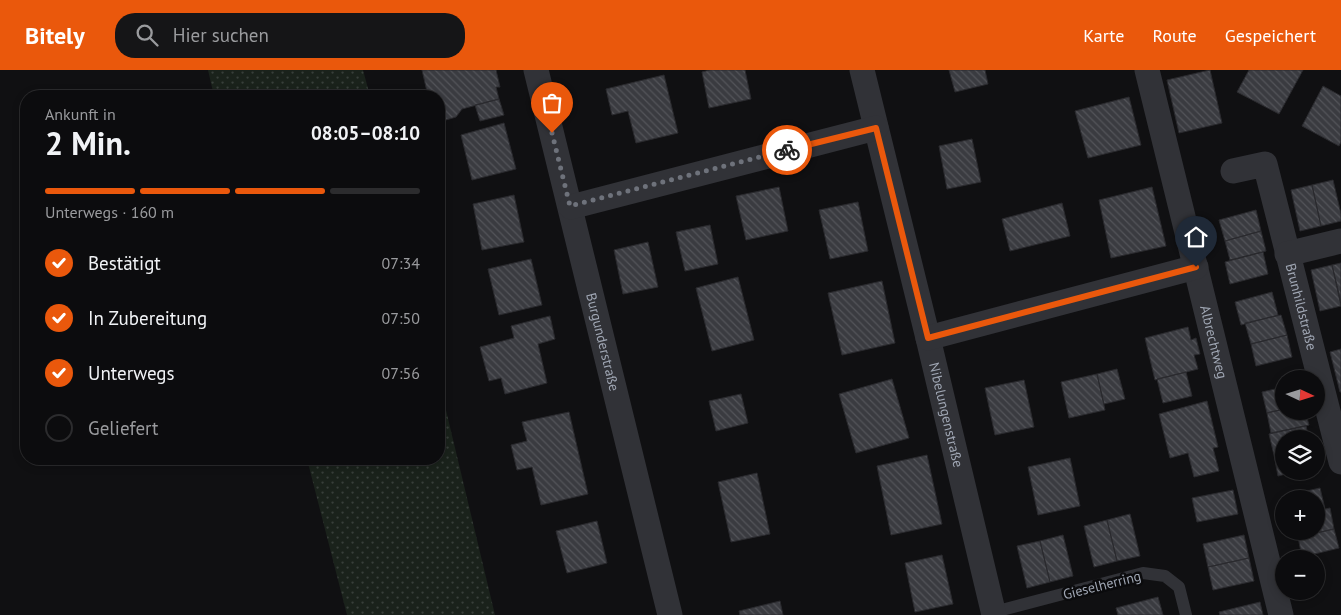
<!DOCTYPE html>
<html lang="de">
<head>
<meta charset="utf-8">
<style>
	:root { --surface:#0c0c0e; --page:#151517; --text:#f1f3f6; --muted:#9a9b9e; --line:#2c2c2e; --accent:#ea580c }
	body { margin:0; font-family:"PT Sans",sans-serif; background:var(--page); color:var(--text); height:100vh; display:flex; flex-direction:column; font-size:19px; white-space:nowrap }
	* { box-sizing:border-box; margin:0 }
	p { font-size:16px; color:var(--muted) }
	.icon { flex:none; width:28px; height:28px; fill:none; stroke:currentColor; stroke-width:2; stroke-linecap:round; stroke-linejoin:round }
	.map { position:relative; flex:1; overflow:hidden }
	.panel { position:absolute; left:20px; top:20px; width:425px; height:375px; display:flex; flex-direction:column; background:var(--surface); border-radius:20px; box-shadow:0 2px 8px #0003,0 0 0 1px var(--line) }
	.panel>* { flex:none }
	.needle { width:32px; rotate:94deg }
	.controls { position:absolute; left:1275px; top:300px; display:grid; gap:10px }
	.controls a { display:grid; place-items:center; width:50px; height:50px; border-radius:50%; background:var(--surface); box-shadow:0 2px 8px #0003,0 0 0 1px var(--line); font-size:25px }
	.pin { position:absolute; display:grid; place-items:center; width:42px; height:42px; color:#fff; margin:-51px -21px; border-radius:50% 50% 50% 0; rotate:-45deg; box-shadow:0 0 5px #0007 }
	.pin .icon { rotate:45deg }
	.courier { position:absolute; display:grid; place-items:center; width:50px; height:50px; margin:-25px; border:4px solid #ea580c; border-radius:50%; background:#fff; color:#222; box-shadow:0 1px 6px #0007 }
	.summary em { font-style:normal; font-weight:700 }
	.summary div { display:flex; flex-direction:column-reverse }
	.summary { display:flex; align-items:center; justify-content:space-between; height:85px; padding:0 25px }
	h1 { font-size:32px; font-weight:700; line-height:38px }
	.bar { display:grid; grid-template-columns:repeat(4,1fr); gap:8px 5px; align-content:center; height:60px; padding:0 25px }
	.bar i { height:6px; border-radius:4px; background:var(--line) }
	.bar .on { background:var(--accent) }
	.bar p { grid-column:span 4 }
	ol { padding:0 25px; list-style:none }
	li { display:flex; align-items:center; gap:15px; height:55px }
	li p { margin-inline-start:auto }
	li .icon { padding:5px; border-radius:50%; background:var(--accent); color:#fff; stroke-width:4 }
	li:last-child { color:var(--muted) }
	li i { width:28px; height:28px; border:2px solid var(--line); border-radius:50% }
	header { display:flex; align-items:center; gap:30px; box-sizing:border-box; height:70px; padding:0 25px; background:var(--accent); color:#fff }
	header strong { font-size:24px }
	nav { display:flex; gap:28px; margin-inline-start:auto; font-size:18px }
	.search { width:350px; height:45px; background:var(--page); display:flex; align-items:center; gap:12px; box-sizing:border-box; padding:0 18px; border-radius:20px; color:var(--muted); font-size:19px }
	.map>svg:first-child { display:block }
	.grass { fill:url(#grass-dots) }
	.building { fill:url(#building-back-hatch); stroke:#2a2a2e }
	.lines { fill:none; stroke-linecap:round; stroke-linejoin:round }
	.lane { stroke:#313237; stroke-width:12 }
	.street { stroke:#313237; stroke-width:25 }
	.done { stroke:#6e727b; stroke-width:5; stroke-dasharray:0 9 }
	.route { stroke:#ea580c; stroke-width:6 }
	.labels { text-anchor:middle; dominant-baseline:central; stroke-width:5; stroke-linejoin:round; paint-order:stroke }
	.street-label { font-size:14px; fill:#a0a7b4; stroke:#0b0b0d }
</style>
</head>
<body>
<header>
<strong>Bitely</strong>
<div class="search"><svg class="icon" aria-label="search" viewBox="0 0 24 24"><circle cx="10" cy="10" r="6"/><path d="M15 15l6 6"/></svg>Hier suchen</div>
<nav><a>Karte</a><a>Route</a><a>Gespeichert</a></nav>
</header>
<div class="map">
<svg width="1341" height="545" viewBox="0 0 1341 545">
	<defs>
		<pattern id="grass-dots" width="8" height="8" patternUnits="userSpaceOnUse" patternTransform="scale(1.25)"><rect width="8" height="8" fill="#1a221b"/><path d="M2 2h.1M6 6h.1" fill="none" stroke="#383f3a" stroke-width="1.8" stroke-linecap="round"/></pattern>
		<pattern id="building-back-hatch" width="6" height="6" patternUnits="userSpaceOnUse" patternTransform="scale(1.25)"><rect width="6" height="6" fill="#3a3b40"/><path d="M-1 5l2 2M0 0l6 6M5-1l2 2" fill="none" stroke="#535459"/></pattern>
	</defs>
	<rect width="100%" height="100%" fill="#101012"/>
	<!-- grass -->
	<path class="grass" d="M208,0h155l7,26h-156z
		M439,311l56,234h-148l-40,-156h132z"/>
	<!-- building -->
	<path class="building" d="M422,0h74l4,17h-4l3,12 -37,10 -6,8 -17,5v-26h-11z
		M710,0h35l6,29 -42,9 -7,-36z
		M949,0h36l3,14 -33,8z
		M1210,0l12,53 -43,10 -12,-53z
		M1249,0h54l-24,44 -42,-22z
		M664,5l14,58 -42,10 -8,-32 -16,4 -6,-26z
		M1323,16l18,10v46l-2,4 -37,-20z
		M1129,27l12,48 -53,13 -13,-47z
		M499,29l5,16 -24,6 -5,-16z
		M504,53l12,46 -44,11 -11,-45z
		M972,69l9,43 -34,7 -8,-43z
		M1333,110l8,34v7l-20,5 -9,-41z
		M1312,115l9,41 -21,5 -9,-41z
		M779,117l9,44 -42,9 -10,-44z
		M1152,117l14,59 -55,12 -12,-58z
		M514,125l10,47 -42,8 -9,-46z
		M858,132l10,49 -38,8 -11,-49z
		M1062,133l8,33 -60,15 -8,-32z
		M1256,140l5,21 -36,10 -6,-21z
		M710,155l8,39 -33,7 -9,-39z
		M1261,161l5,20 -36,9 -5,-19z
		M648,172l10,45 -35,7 -9,-44z
		M1263,182l5,22 -38,10 -5,-22z
		M531,189l11,46 -43,10 -11,-46z
		M1341,193v39l-9,-37z
		M1332,195l9,41 -21,5 -9,-41z
		M738,207l16,63 -42,11 -16,-63z
		M882,211l13,62 -53,12 -14,-62z
		M1272,222l6,23 -37,10 -6,-23z
		M1281,245l6,20 -36,9 -6,-21z
		M550,246l5,23 -17,5 9,39 -42,11 -4,-16 -12,3 -9,-34 34,-9 -3,-12z
		M1188,257l3,13 5,-2 4,16 -6,1 4,14 -43,11 -10,-42z
		M1287,265l5,22 -36,9 -5,-22z
		M1341,279v43h-1l-10,-40z
		M1117,299l8,30 -21,5 -7,-30z
		M1186,302l6,24 -29,7 -6,-24z
		M1097,304l8,36 -36,8 -8,-36z
		M892,309l17,59 -53,15 -17,-59z
		M1024,310l10,47 -39,8 -10,-47z
		M1284,317v22l-17,4 -5,-21z
		M741,324l7,29 -32,8 -7,-30z
		M1207,331l11,46 -5,1 6,23 -25,6 -6,-24 -18,5 -11,-44z
		M1284,339v2h21l4,14 -38,8 -4,-20z
		M569,342l19,82 -47,11 -9,-38 -15,3 -6,-25 16,-4 -5,-19z
		M1306,356l3,13h-25v13l-10,3 -5,-21z
		M1284,382v19h14l-20,5 -4,-21z
		M927,385l15,69 -51,11 -14,-69z
		M1070,388l10,48 -42,9 -10,-48z
		M757,403l13,61 -39,8 -13,-60z
		M1320,418l5,21 -9,2v-12h-30l-1,-3z
		M1233,420l5,24 -41,8 -5,-24z
		M1330,438l4,21 -36,8 -1,-6h19v-20z
		M1130,444l10,42 -23,5 -10,-41z
		M1107,450l10,41 -23,6 -10,-41z
		M597,451l10,42 -40,10 -11,-42z
		M1334,459l5,19 -37,9 -4,-20z
		M1063,465l10,41 -23,6 -10,-41z
		M1244,465l5,23 -41,9 -5,-23z
		M1040,471l10,41 -23,6 -10,-42z
		M942,485l11,49 -38,8 -10,-49z
		M1249,488l5,23 -41,9 -5,-23z
		M1158,527l5,18h-45l-2,-7z
		M780,531l3,14h-43l-1,-4z
		M1260,532l3,13h-43l-1,-3z"/>
	<g class="lines">
		<!-- lane -->
		<path class="lane" d="M994,542l149,-39 22,3 14,11 7,28"/>
		<!-- street -->
		<g class="street">
			<path id="s1" d="M536,0l134,545"/>
			<path id="s2" d="M862,0l66,268 66,277"/>
			<path id="s3" d="M1147,0l134,545"/>
			<path id="s4" d="M1233,101l32,-7 76,298"/>
			<path d="M571,137l305,-79"/>
			<path d="M1287,184l54,-13"/>
			<path d="M928,268l268,-71"/>
		</g>
	</g>
	<g class="lines">
		<!-- done -->
		<path class="done" d="M552,63l18,73 217,-56"/>
		<!-- route -->
		<path class="route" d="M787,80l89,-22 52,210 268,-71"/>
	</g>
	<g class="labels">
		<!-- street labels -->
		<g class="street-label">
			<text stroke="none"><textPath href="#s4" startOffset="180">Brunhildstraße</textPath></text>
			<text stroke="none"><textPath href="#s1" startOffset="280">Burgunderstraße</textPath></text>
			<text stroke="none"><textPath href="#s3" startOffset="280">Albrechtweg</textPath></text>
			<text stroke="none"><textPath href="#s2" startOffset="355">Nibelungenstraße</textPath></text>
			<text transform="translate(1102 515) rotate(-14)">Gieselherring</text>
		</g>
	</g>
</svg>
<div class="controls">
<a><svg class="needle" viewBox="-14 -14 28 28"><path d="M0-13l5 13h-10z" fill="#e53935"/><path d="M0 13l5-13h-10z" fill="#9a9b9e"/></svg></a>
<a><svg class="icon" aria-label="layers" viewBox="0 0 24 24"><path d="M12 4l9 5-9 5-9-5zM3 14l9 5 9-5"/></svg></a>
<a>+</a>
<a>−</a>
</div>
<div class="pin" style="left:552px;top:63px;background:#ea580c"><svg class="icon" aria-label="bag" viewBox="0 0 24 24"><path d="M5 8h14l-1 12H6zM9 8a3 3 0 0 1 6 0"/></svg></div>
<div class="pin" style="left:1196px;top:197px;background:#1f2937"><svg class="icon" aria-label="home" viewBox="0 0 24 24"><path d="M3 11l9-7 9 7M6 9v11h12V9"/></svg></div>
<div class="courier" style="left:787px;top:80px"><svg class="icon" aria-label="bike" viewBox="0 0 24 24"><circle cx="6" cy="16" r="4"/><circle cx="18" cy="16" r="4"/><path d="M6 16l4-8h5l3 8M10 8l3 8H6M13 5h3"/></svg></div>
<section class="panel">
<div class="summary"><div><h1>2 Min.</h1><p>Ankunft in</p></div><em>08:05–08:10</em></div>
<div class="bar"><i class="on"></i><i class="on"></i><i class="on"></i><i></i><p>Unterwegs · 160 m</p></div>
<ol>
<li><svg class="icon" aria-label="check" viewBox="0 0 24 24"><path d="M5 12l5 5 9-10"/></svg>Bestätigt<p>07:34</p></li>
<li><svg class="icon" aria-label="check" viewBox="0 0 24 24"><path d="M5 12l5 5 9-10"/></svg>In Zubereitung<p>07:50</p></li>
<li><svg class="icon" aria-label="check" viewBox="0 0 24 24"><path d="M5 12l5 5 9-10"/></svg>Unterwegs<p>07:56</p></li>
<li><i></i>Geliefert</li>
</ol>
</section>
</div>
</body>
</html>
